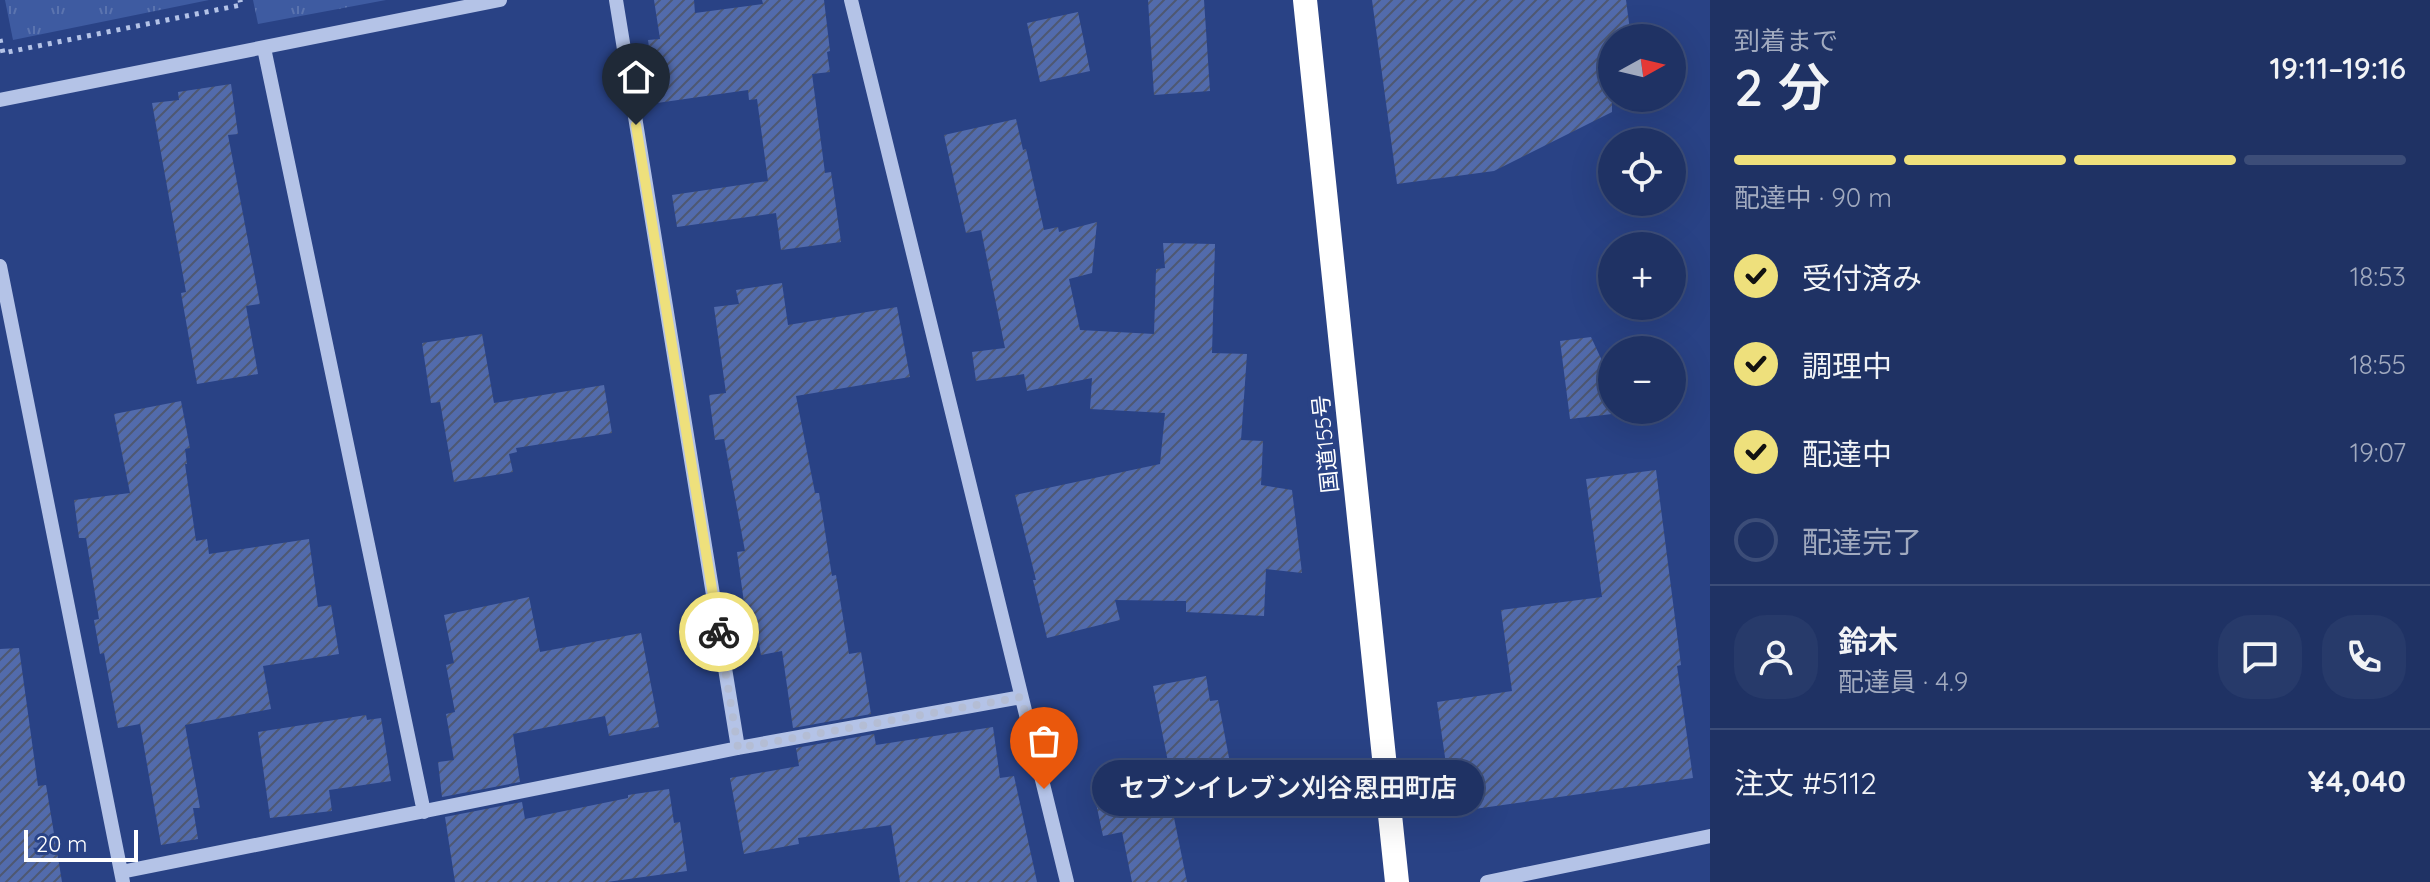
<!DOCTYPE html>
<html lang="ja">
<head>
<meta charset="utf-8">
<style>
	:root { --surface:#1f3264; --page:#273a6a; --text:#f1f3f6; --muted:#a1aabf; --line:#3c4d78; --accent:#eee07c }
	body { margin:0; font-family:Quicksand,"Noto Sans JP",sans-serif; background:var(--page); color:var(--text); height:100vh; display:flex; flex-direction:column; font-size:30px; white-space:nowrap }
	* { box-sizing:border-box; margin:0 }
	p { font-size:26px; color:var(--muted) }
	.icon { flex:none; width:44px; height:44px; fill:none; stroke:currentColor; stroke-width:2; stroke-linecap:round; stroke-linejoin:round }
	.map { position:relative; flex:1; overflow:hidden }
	.drawer { display:flex; flex-direction:column; background:var(--surface); width:720px }
	.drawer>* { flex:none }
	.needle { width:52px; rotate:82deg }
	.tools { position:absolute; left:1598px; top:24px; display:grid; gap:16px }
	.tools a { display:grid; place-items:center; width:88px; height:88px; border-radius:50%; background:var(--surface); box-shadow:0 8px 32px #0002,0 0 0 2px var(--line); font-size:40px }
	.scale { position:absolute; left:24px; bottom:20px; width:114px; box-sizing:border-box; padding-left:8px; border:4px solid #fff; border-top:0; font-size:22px; line-height:28px; white-space:nowrap; color:#fff; -webkit-text-stroke:6px #294285; paint-order:stroke }
	.pin { position:absolute; display:grid; place-items:center; width:68px; height:68px; color:#fff; margin:-82px -34px; border-radius:50% 50% 50% 0; rotate:-45deg; box-shadow:0 0 8px #0007 }
	.pin .icon { rotate:45deg }
	.courier { position:absolute; display:grid; place-items:center; width:80px; height:80px; margin:-40px; border:6px solid #eee07c; border-radius:50%; background:#fff; color:#222; box-shadow:0 2px 10px #0007 }
	.bubble { position:absolute; height:56px; border-radius:28px; background:var(--surface); box-shadow:0 8px 32px #0002,0 0 0 2px var(--line); font-size:26px; font-weight:600; line-height:56px; text-align:center }
	.summary em { font-style:normal; font-weight:600 }
	.summary div { display:flex; flex-direction:column-reverse }
	.summary { display:flex; align-items:center; justify-content:space-between; height:136px; padding:0 24px }
	h1 { font-size:52px; font-weight:600; line-height:60px }
	.bar { display:grid; grid-template-columns:repeat(4,1fr); gap:12px 8px; align-content:center; height:96px; padding:0 24px }
	.bar i { height:10px; border-radius:6px; background:var(--line) }
	.bar .current { background:var(--accent) }
	.bar p { grid-column:span 4 }
	.line { display:flex; align-items:center; gap:20px; padding:0 24px; border-top:2px solid var(--line) }
	.line div { flex:1 }
	.round { display:grid; place-items:center; flex:none; width:84px; height:84px; border-radius:32px; background:var(--page) }
	ol { padding:0 24px; list-style:none }
	li { display:flex; align-items:center; gap:24px; height:88px }
	li p { margin-inline-start:auto }
	li .icon { padding:8px; border-radius:50%; background:var(--accent); color:#111; stroke-width:4 }
	li:last-child { color:var(--muted) }
	li i { width:44px; height:44px; border:4px solid var(--line); border-radius:50% }
	main { display:flex; flex:1; min-height:0 }
	.map>svg:first-child { display:block }
	.park { fill:url(#park-tufts) }
	.building { fill:url(#building-hatch) }
	.lines { fill:none; stroke-linecap:round; stroke-linejoin:round }
	.path { stroke:#b4c3e7; stroke-width:5; stroke-dasharray:4 6; stroke-linecap:butt }
	.minor { stroke:#b4c3e7; stroke-width:14 }
	.highway { stroke:#fff; stroke-width:24 }
	.done { stroke:#b4bdd4; stroke-width:8; stroke-dasharray:0 14.4 }
	.route { stroke:#eee07c; stroke-width:10 }
	.labels { text-anchor:middle; dominant-baseline:central; stroke-width:7; stroke-linejoin:round; paint-order:stroke }
	.street-label { font-size:22px; fill:#fff; stroke:#294285 }
</style>
</head>
<body>
<main>
<div class="map">
<svg width="1710" height="882" viewBox="0 0 1710 882">
	<defs>
		<pattern id="park-tufts" width="24" height="20" patternUnits="userSpaceOnUse" patternTransform="scale(2)"><rect width="24" height="20" fill="#3e5ba1"/><path d="M3 7l-1-3M5 7V3M7 7l1-3M15 17l-1-3M17 17v-4M19 17l1-3" fill="none" stroke="#5b74af"/></pattern>
		<pattern id="building-hatch" width="6" height="6" patternUnits="userSpaceOnUse" patternTransform="scale(2)"><rect width="6" height="6" fill="#526bac"/><path d="M-1 1l2-2M0 6l6-6M5 7l2-2" fill="none" stroke="#4e5872"/></pattern>
	</defs>
	<rect width="100%" height="100%" fill="#294285"/>
	<!-- park -->
	<path class="park" d="M5,0h204l-196,40z
		M253,0h133l-128,24z"/>
	<!-- building -->
	<path class="building" d="M654,0h40l1,13 68,-9 -1,-4h62l6,51 -3,1 3,20 -18,2 13,99 6,-1 10,70 -60,8 -5,-37 -99,14 -5,-32 96,-14 -11,-82 -8,1 -1,-10 -91,13 -9,-63 12,-1z
		M1148,0h56l6,91 -56,4z
		M1372,0h254l5,38h-19v74l-118,59 -97,13z
		M1078,12l12,59 -50,11 -13,-59z
		M231,84l7,50 -10,1 32,169 -14,2 12,68 -61,10 -16,-91 5,-1 -34,-189 27,-3 -1,-8z
		M1016,119l7,31 3,-1 18,81 14,-3 1,5 38,-10 -5,51 -23,6 11,51 74,4 2,-65 9,-1 -2,-25 52,1 -3,109 35,1 -6,86 22,1 -2,44 31,5 10,83 -36,-4 -2,47 -78,-4v-11l-71,-1 5,20 -73,18 -14,-58h3l-21,-85 145,-31 5,-51 -75,-4 2,-31 -65,13 -3,-17 -48,7 -4,-29 33,-4 -24,-118 -15,3 -22,-98z
		M782,283l6,42 109,-18 13,70 -114,19 19,97h4l13,83 4,-1 13,79 12,-2 10,62 -78,14 -11,-77 -21,4 -7,-39 -8,1 -9,-65 8,-1 -21,-112 -9,1 -6,-45 17,-2 -12,-86 25,-3 -3,-14z
		M482,334l12,69 110,-18 8,48 -96,15 1,4 -8,2 4,18 -59,10 -14,-80 -9,1 -9,-60z
		M1591,337l21,45v32l-42,5 -10,-78z
		M181,401l9,47 -5,1 2,15h-2l11,77 11,-2 2,15 100,-15 9,68 13,-2 8,49 -76,12 8,43 -86,16 15,83h-7l5,31 -37,6 -21,-121 -22,4 -14,-75 -4,1 -6,-34 5,-1 -13,-81h-7l-5,-38 56,-7 -16,-79z
		M1656,470l25,195 -4,1 16,112 -240,34 -16,-110 75,-11 -11,-81 101,-13 -16,-118z
		M529,597l11,55 101,-19 18,94 -50,9 -4,-20 -92,18 7,48 -78,15 -4,-35 16,-2 -8,-46 9,-2 -9,-47 8,-2 -10,-48z
		M19,648l19,138 8,-1 16,97h-62v-233z
		M1206,676l4,25 8,-1 16,84 -22,5 1,6 -42,8 16,79h-55l-10,-50 -19,4 -12,-56 77,-18 -15,-76z
		M366,715l1,5 14,-2 10,63 -62,9 3,21 -62,7 -12,-86z
		M993,727l7,51 14,-2 23,106h-137l-9,-57 -93,13 1,6 -55,10 -14,-76 69,-12 -3,-18 78,-14 2,11z
		M669,789l5,34 6,-1 7,49 -80,11h-152l-10,-65 77,-15 3,17 103,-21v-3z"/>
	<g class="lines">
		<!-- path -->
		<path class="path" d="M0,39l3,14 238,-48 -1,-5"/>
		<!-- minor -->
		<path class="minor" d="M616,0l122,748
			M851,0l216,882
			M264,48l160,764
			M0,100l500,-100
			M0,266l123,616
			M121,872l617,-124 283,-51
			M1487,882l223,-46"/>
		<!-- highway -->
		<path class="highway" d="M1305,0l92,882"/>
	</g>
	<g class="lines">
		<!-- done -->
		<path class="done" d="M719,632l19,116 283,-51 23,92"/>
		<!-- route -->
		<path class="route" d="M636,125l83,507"/>
	</g>
	<g class="labels">
		<!-- street labels -->
		<g class="street-label">
			<text transform="translate(1325 444) rotate(-96)">国道155号</text>
		</g>
	</g>
</svg>
<div class="tools">
<a><svg class="needle" viewBox="-14 -14 28 28"><path d="M0-13l5 13h-10z" fill="#e53935"/><path d="M0 13l5-13h-10z" fill="#a1aabf"/></svg></a>
<a><svg class="icon" aria-label="locate" viewBox="0 0 24 24"><circle cx="12" cy="12" r="6"/><path d="M12 2v4M12 18v4M2 12h4M18 12h4"/></svg></a>
<a>+</a>
<a>−</a>
</div>
<div class="scale">20 m</div>
<div class="pin" style="left:1044px;top:789px;background:#ea580c"><svg class="icon" aria-label="bag" viewBox="0 0 24 24"><path d="M5 8h14l-1 12H6zM9 8a3 3 0 0 1 6 0"/></svg></div>
<div class="pin" style="left:636px;top:125px;background:#1f2937"><svg class="icon" aria-label="home" viewBox="0 0 24 24"><path d="M3 11l9-7 9 7M6 9v11h12V9"/></svg></div>
<div class="courier" style="left:719px;top:632px"><svg class="icon" aria-label="bike" viewBox="0 0 24 24"><circle cx="6" cy="16" r="4"/><circle cx="18" cy="16" r="4"/><path d="M6 16l4-8h5l3 8M10 8l3 8H6M13 5h3"/></svg></div>
<div class="bubble" style="left:1092px;top:760px;width:392px">セブンイレブン刈谷恩田町店</div>
</div>
<section class="drawer">
<div class="summary"><div><h1>2 分</h1><p>到着まで</p></div><em>19:11–19:16</em></div>
<div class="bar"><i class="current"></i><i class="current"></i><i class="current"></i><i></i><p>配達中 · 90 m</p></div>
<ol>
<li><svg class="icon" aria-label="check" viewBox="0 0 24 24"><path d="M5 12l5 5 9-10"/></svg>受付済み<p>18:53</p></li>
<li><svg class="icon" aria-label="check" viewBox="0 0 24 24"><path d="M5 12l5 5 9-10"/></svg>調理中<p>18:55</p></li>
<li><svg class="icon" aria-label="check" viewBox="0 0 24 24"><path d="M5 12l5 5 9-10"/></svg>配達中<p>19:07</p></li>
<li><i></i>配達完了</li>
</ol>
<div class="line" style="height:144px"><a class="round"><svg class="icon" aria-label="person" viewBox="0 0 24 24"><circle cx="12" cy="8" r="4"/><path d="M4 21q1-7 8-7t8 7"/></svg></a><div><b>鈴木</b><p>配達員 · 4.9</p></div><a class="round"><svg class="icon" aria-label="chat" viewBox="0 0 24 24"><path d="M4 5h16v11H9l-5 4z"/></svg></a><a class="round"><svg class="icon" aria-label="phone" viewBox="0 0 24 24"><path d="M5 4h4l2 5-3 2q2 4 5 5l2-3 5 2v4C11 20 4 13 5 4z"/></svg></a></div>
<div class="line" style="height:104px"><div>注文 #5112</div><b>¥4,040</b></div>
</section>
</main>
</body>
</html>
